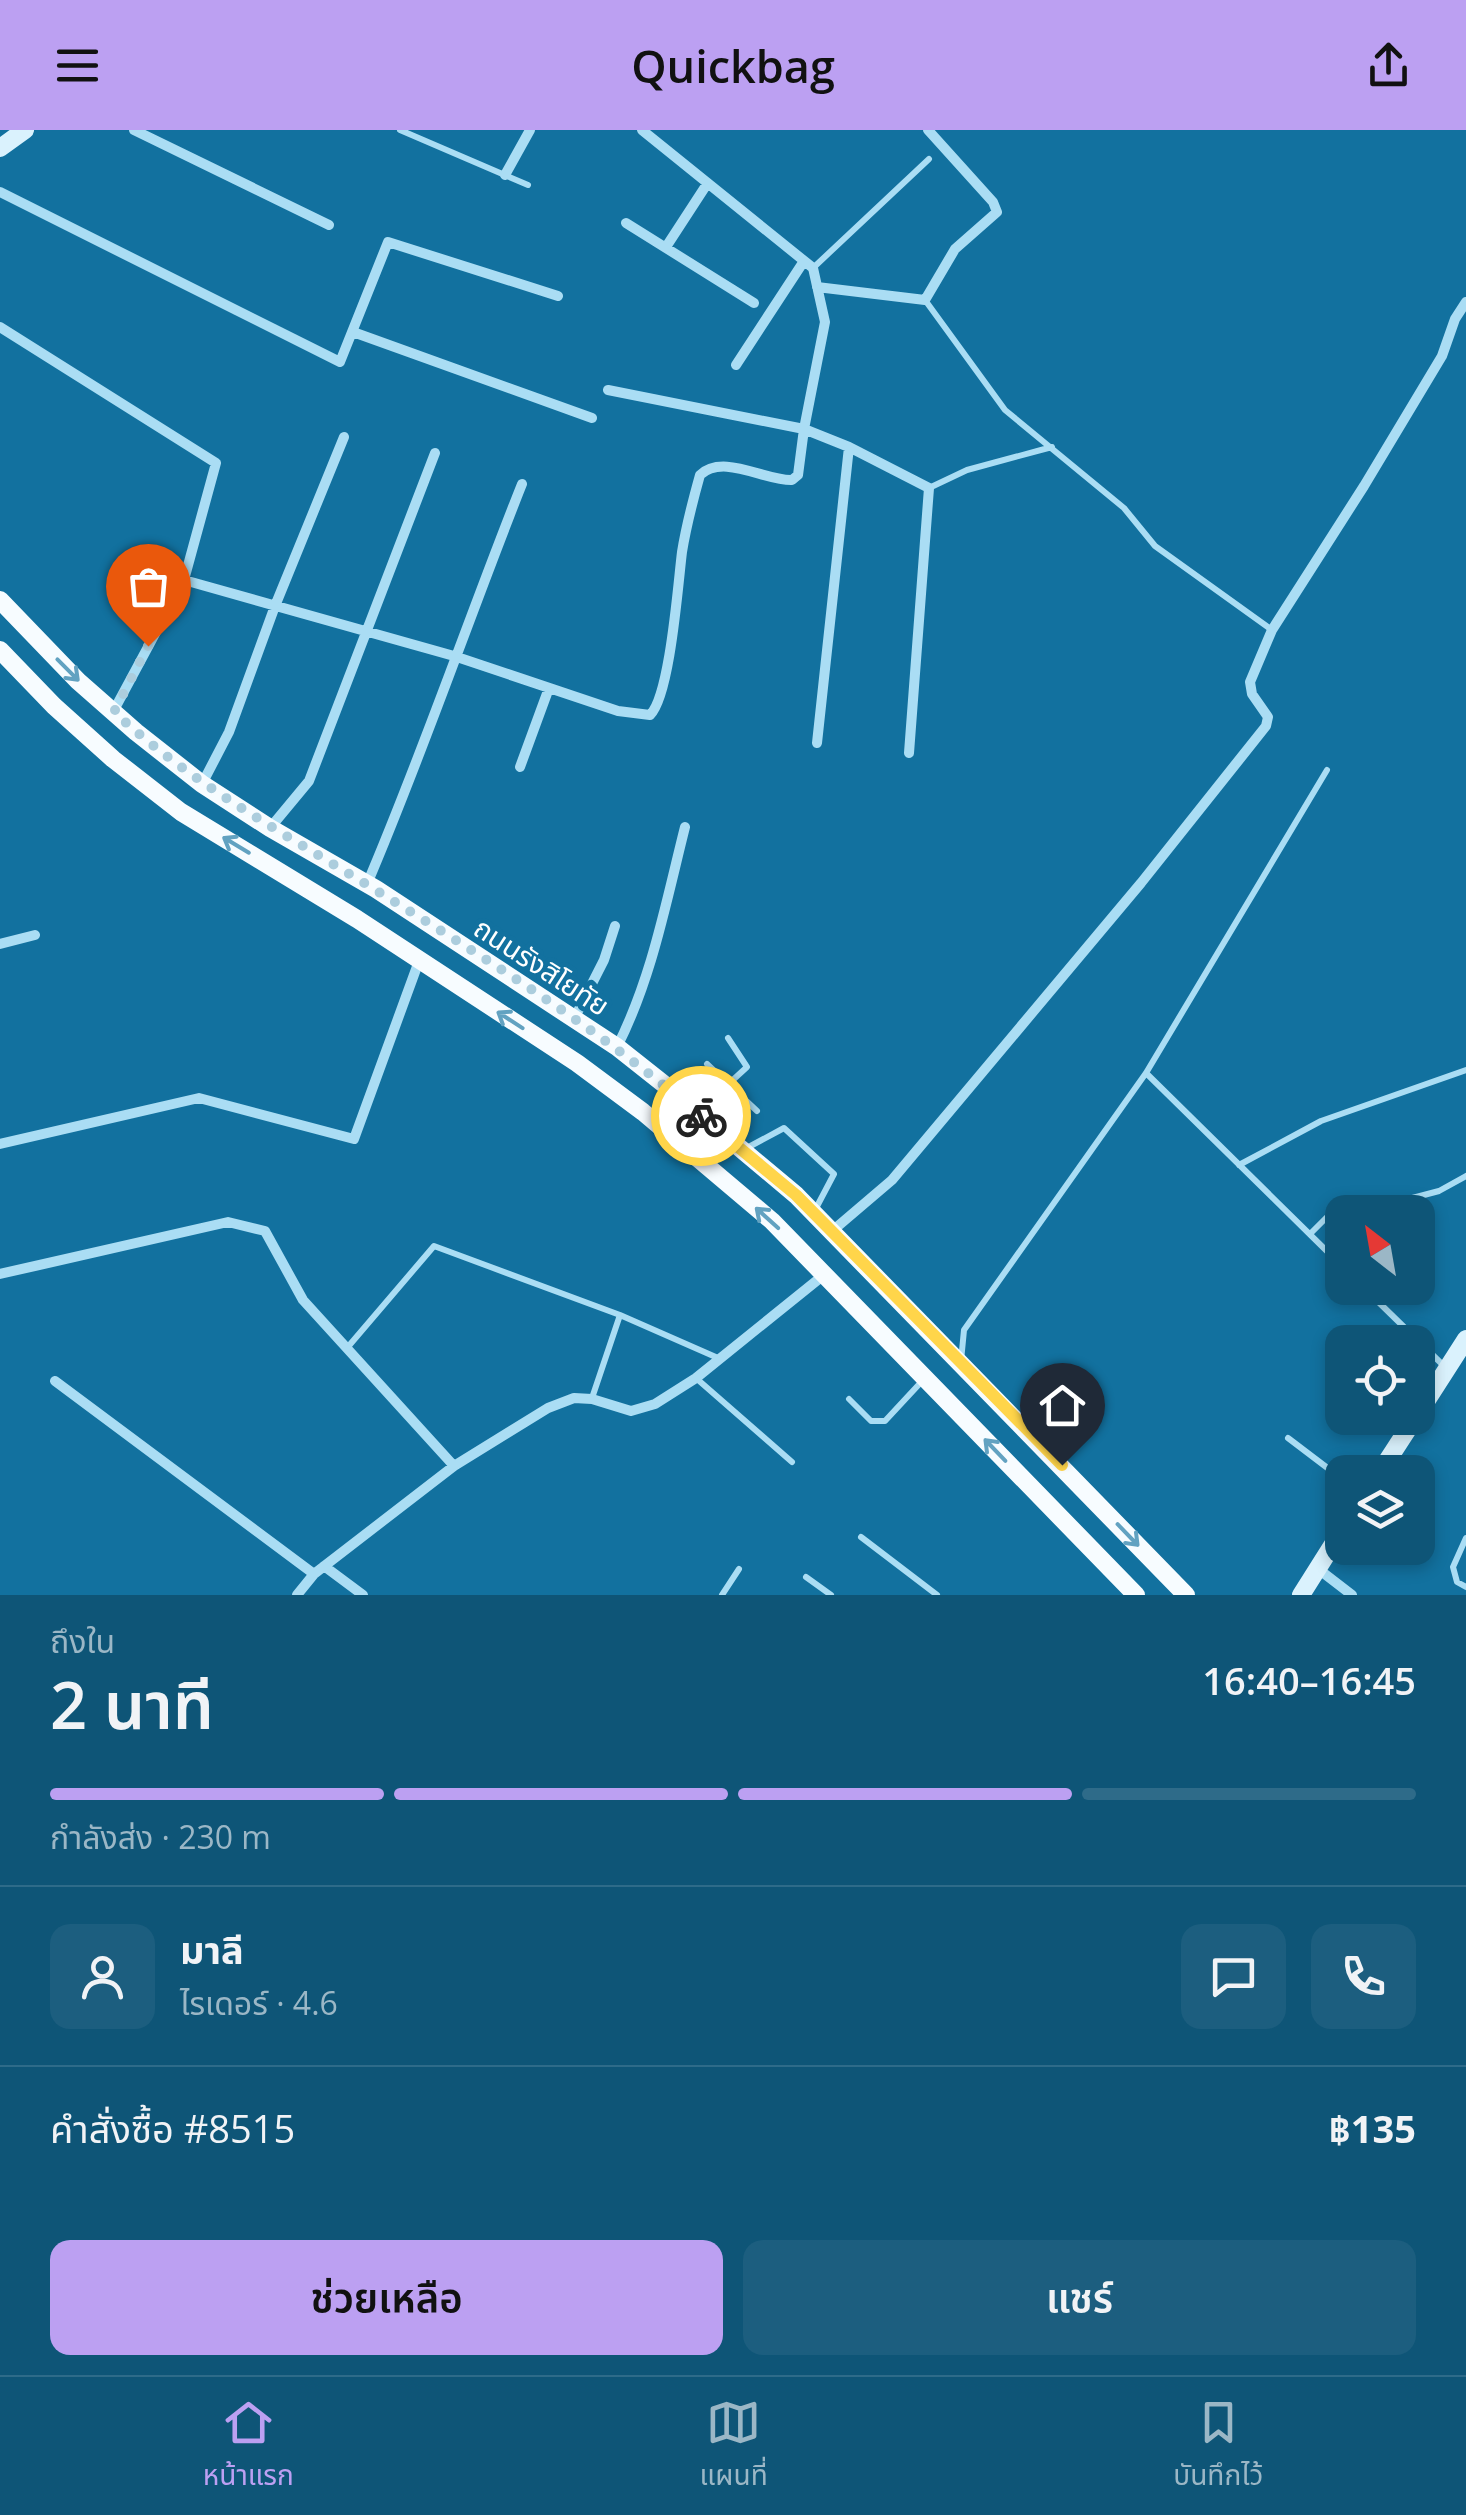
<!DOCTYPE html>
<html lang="th">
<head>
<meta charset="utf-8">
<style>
	:root { --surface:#0e5577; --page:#1c5e7f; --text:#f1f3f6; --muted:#9bb7c6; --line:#2e6b89; --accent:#bca0f2 }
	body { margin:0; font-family:"Open Sans","Noto Sans Thai",sans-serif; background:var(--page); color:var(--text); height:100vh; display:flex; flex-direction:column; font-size:38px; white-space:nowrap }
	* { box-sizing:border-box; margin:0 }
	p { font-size:32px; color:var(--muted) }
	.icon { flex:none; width:55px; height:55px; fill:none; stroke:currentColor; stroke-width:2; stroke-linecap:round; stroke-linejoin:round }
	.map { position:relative; height:1465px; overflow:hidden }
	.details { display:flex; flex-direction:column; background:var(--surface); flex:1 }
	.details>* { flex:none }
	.needle { width:65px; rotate:329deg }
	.buttons { position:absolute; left:1325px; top:1065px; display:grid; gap:20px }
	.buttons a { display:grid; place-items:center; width:110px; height:110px; border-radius:20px; background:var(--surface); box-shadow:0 5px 15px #0003; font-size:50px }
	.pin { position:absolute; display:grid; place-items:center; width:85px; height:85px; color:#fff; margin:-102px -42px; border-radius:50% 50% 50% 0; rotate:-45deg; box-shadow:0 0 10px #0007 }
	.pin .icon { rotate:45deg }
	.courier { position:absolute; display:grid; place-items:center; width:100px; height:100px; margin:-50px; border:8px solid #ffd54a; border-radius:50%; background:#fff; color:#222; box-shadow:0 2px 12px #0007 }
	.overview em { font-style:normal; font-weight:600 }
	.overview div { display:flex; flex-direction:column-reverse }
	.overview { display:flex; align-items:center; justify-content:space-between; height:170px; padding:0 50px }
	h1 { font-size:65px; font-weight:600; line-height:75px }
	.bar { display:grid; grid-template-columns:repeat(4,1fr); gap:15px 10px; align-content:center; height:120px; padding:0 50px }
	.bar i { height:12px; border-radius:8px; background:var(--line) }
	.bar .active { background:var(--accent) }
	.bar p { grid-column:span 4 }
	.line { display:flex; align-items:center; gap:25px; padding:0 50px; border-top:2px solid var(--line) }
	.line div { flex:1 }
	.round { display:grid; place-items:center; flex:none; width:105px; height:105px; border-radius:20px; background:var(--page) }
	.button { display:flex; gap:20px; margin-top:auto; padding:20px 50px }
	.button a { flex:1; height:115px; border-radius:20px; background:var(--accent); color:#111; font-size:40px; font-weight:600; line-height:115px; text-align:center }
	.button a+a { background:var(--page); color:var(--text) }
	header { display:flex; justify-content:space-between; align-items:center; height:130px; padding:0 50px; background:var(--accent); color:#111; font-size:45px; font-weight:600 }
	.tabs { display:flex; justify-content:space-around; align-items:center; height:140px; border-top:2px solid var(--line); background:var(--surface); font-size:28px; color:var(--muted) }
	.tabs a { display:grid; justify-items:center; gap:5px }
	.tabs .active { color:var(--accent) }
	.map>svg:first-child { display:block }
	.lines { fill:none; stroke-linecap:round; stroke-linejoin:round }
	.lane { stroke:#aaddf4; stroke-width:6 }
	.street { stroke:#aaddf4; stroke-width:10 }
	.secondary { stroke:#daf2fd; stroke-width:18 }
	.primary { stroke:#f7fcff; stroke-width:18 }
	.oneway { stroke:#62a2c1 }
	.done { stroke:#accddd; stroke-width:10; stroke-dasharray:0 18 }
	.route { stroke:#ffd54a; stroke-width:12 }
	.labels { text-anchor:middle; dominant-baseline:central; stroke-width:10; stroke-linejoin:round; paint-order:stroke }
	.street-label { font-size:28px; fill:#fff; stroke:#12719f }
</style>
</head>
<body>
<header><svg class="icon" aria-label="menu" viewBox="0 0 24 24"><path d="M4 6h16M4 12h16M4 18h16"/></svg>Quickbag<svg class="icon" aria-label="share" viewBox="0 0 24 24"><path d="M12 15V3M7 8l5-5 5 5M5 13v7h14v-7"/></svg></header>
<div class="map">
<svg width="1466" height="1465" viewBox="0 0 1466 1465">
	<rect width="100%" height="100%" fill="#12719f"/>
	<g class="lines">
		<!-- lane -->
		<path class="lane" d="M400,0l128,55
			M813,138l116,-109
			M925,170l80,110 119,98 31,38 117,84
			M929,358l38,-18 85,-23
			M707,934l50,47
			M1146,943l196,193
			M698,982l49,-45 -19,-29
			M743,1020l41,-22 50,46 -20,38
			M1239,1035l82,-44 145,-51
			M1310,1104l24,-24 24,-6 43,-3 38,-10 27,-15
			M1364,1158l81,79
			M347,1218l87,-102 186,69 98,43
			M961,1231l3,-31 182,-257 181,-303
			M697,1249l95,83
			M592,1268l28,-83
			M849,1269l22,22h14l39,-42
			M1288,1308l54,41
			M861,1407l76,58
			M1466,1408l-13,29 4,15 9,5
			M806,1447l25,18
			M722,1465l17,-26"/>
		<!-- street -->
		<path class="street" d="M134,0l195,95
			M642,0l171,138 12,54 -21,107 45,18 80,41 -20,265
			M505,45l25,-45
			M0,62l340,170 48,-120 170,54
			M626,93l128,80
			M666,117l41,-63
			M817,157l108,13 30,-51 42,-37 -4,-10 -65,-72
			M0,197l216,136 -32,117 -71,132
			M353,202l239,86
			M736,235l68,-104
			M184,450l270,76 164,55 32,4c20,-19 28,-131 32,-163 4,-25 11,-52 18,-77 23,-22 65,6 92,5l6,-5 6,-46 -196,-39
			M817,613l32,-296
			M520,637l29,-79
			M202,654l27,-52 46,-126 69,-169
			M270,698l39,-47 126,-328
			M367,754c56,-131 102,-267 155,-400
			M0,814l35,-9
			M574,889l30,-59 11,-34
			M617,917c35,-69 49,-145 68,-220
			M0,1014l199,-46 155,41 65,-178
			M831,1102l61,-52 249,-297 125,-157 2,-9 -16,-23 -2,-12 22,-52 92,-144 78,-130 13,-37 11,-17
			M0,1144l228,-52 37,9 38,69 151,166
			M55,1251l259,193
			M324,1436l39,29
			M1317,1438l35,27
			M297,1465l17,-21 140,-108 94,-58 26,-10 18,1 39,12 24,-7 41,-26 129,-104"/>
		<!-- secondary -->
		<path class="secondary" d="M0,18l25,-18
			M1418,1284l48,-75
			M1380,1342l35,-54
			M1301,1465l41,-65"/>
		<!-- primary -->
		<path class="primary" d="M0,470l78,81 58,51 66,52 68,44 106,61 241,158 48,38 131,110 390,400
			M0,520l54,56 59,53 68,53 176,107 220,144 66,49 129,109 364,374"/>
	</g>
	<!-- one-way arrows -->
	<defs><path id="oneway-shaft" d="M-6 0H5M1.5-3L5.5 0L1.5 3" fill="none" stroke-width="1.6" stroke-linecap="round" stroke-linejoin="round" transform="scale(2.5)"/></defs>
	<g class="oneway">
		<use href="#oneway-shaft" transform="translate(68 540) rotate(45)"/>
		<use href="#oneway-shaft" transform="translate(236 715) rotate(-149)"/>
		<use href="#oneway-shaft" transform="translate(510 890) rotate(-147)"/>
		<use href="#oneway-shaft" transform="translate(767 1088) rotate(-138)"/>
		<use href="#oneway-shaft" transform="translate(995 1320) rotate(-134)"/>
		<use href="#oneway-shaft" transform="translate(1128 1405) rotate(46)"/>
	</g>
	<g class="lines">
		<!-- done -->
		<path class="done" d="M148,516l-34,66c82,75 170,121 263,179 112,69 224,140 324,225"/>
		<!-- route -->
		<path class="route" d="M701,986l95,79 266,270"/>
	</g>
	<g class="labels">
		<!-- street labels -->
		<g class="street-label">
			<text transform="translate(542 836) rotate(33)">ถนนรังสิโยทัย</text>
		</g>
	</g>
</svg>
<div class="buttons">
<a><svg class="needle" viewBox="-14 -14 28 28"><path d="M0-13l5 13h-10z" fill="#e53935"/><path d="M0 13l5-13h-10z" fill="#9bb7c6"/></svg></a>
<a><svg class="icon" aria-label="locate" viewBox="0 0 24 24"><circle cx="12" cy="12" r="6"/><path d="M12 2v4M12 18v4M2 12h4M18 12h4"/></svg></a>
<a><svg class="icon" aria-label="layers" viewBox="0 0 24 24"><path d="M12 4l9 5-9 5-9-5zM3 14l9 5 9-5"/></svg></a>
</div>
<div class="pin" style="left:148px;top:516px;background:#ea580c"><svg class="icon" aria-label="bag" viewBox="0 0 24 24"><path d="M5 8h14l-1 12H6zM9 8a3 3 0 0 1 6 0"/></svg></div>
<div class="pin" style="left:1062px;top:1335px;background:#1f2937"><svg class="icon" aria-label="home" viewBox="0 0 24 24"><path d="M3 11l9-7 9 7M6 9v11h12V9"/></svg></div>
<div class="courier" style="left:701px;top:986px"><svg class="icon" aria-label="bike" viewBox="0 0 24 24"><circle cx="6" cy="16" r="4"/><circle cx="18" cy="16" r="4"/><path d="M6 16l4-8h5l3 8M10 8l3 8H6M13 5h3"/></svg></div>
</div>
<section class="details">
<div class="overview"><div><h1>2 นาที</h1><p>ถึงใน</p></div><em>16:40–16:45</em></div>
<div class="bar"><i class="active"></i><i class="active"></i><i class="active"></i><i></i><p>กำลังส่ง · 230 m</p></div>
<div class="line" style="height:180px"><a class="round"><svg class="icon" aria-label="person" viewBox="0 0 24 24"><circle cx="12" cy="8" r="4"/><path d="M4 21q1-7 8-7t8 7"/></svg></a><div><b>มาลี</b><p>ไรเดอร์ · 4.6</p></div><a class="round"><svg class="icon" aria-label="chat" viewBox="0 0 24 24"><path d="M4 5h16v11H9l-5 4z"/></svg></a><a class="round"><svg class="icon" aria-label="phone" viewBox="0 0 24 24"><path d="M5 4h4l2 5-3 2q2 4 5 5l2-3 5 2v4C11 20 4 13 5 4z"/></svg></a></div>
<div class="line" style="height:130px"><div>คำสั่งซื้อ #8515</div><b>฿135</b></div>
<div class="button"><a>ช่วยเหลือ</a><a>แชร์</a></div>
</section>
<nav class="tabs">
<a class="active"><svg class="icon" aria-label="home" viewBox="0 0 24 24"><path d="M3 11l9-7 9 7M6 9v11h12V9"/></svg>หน้าแรก</a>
<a><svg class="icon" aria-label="map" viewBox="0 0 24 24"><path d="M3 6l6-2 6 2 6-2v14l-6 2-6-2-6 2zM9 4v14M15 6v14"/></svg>แผนที่</a>
<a><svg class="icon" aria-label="saved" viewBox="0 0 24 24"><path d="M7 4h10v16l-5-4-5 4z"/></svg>บันทึกไว้</a>
</nav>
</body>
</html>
